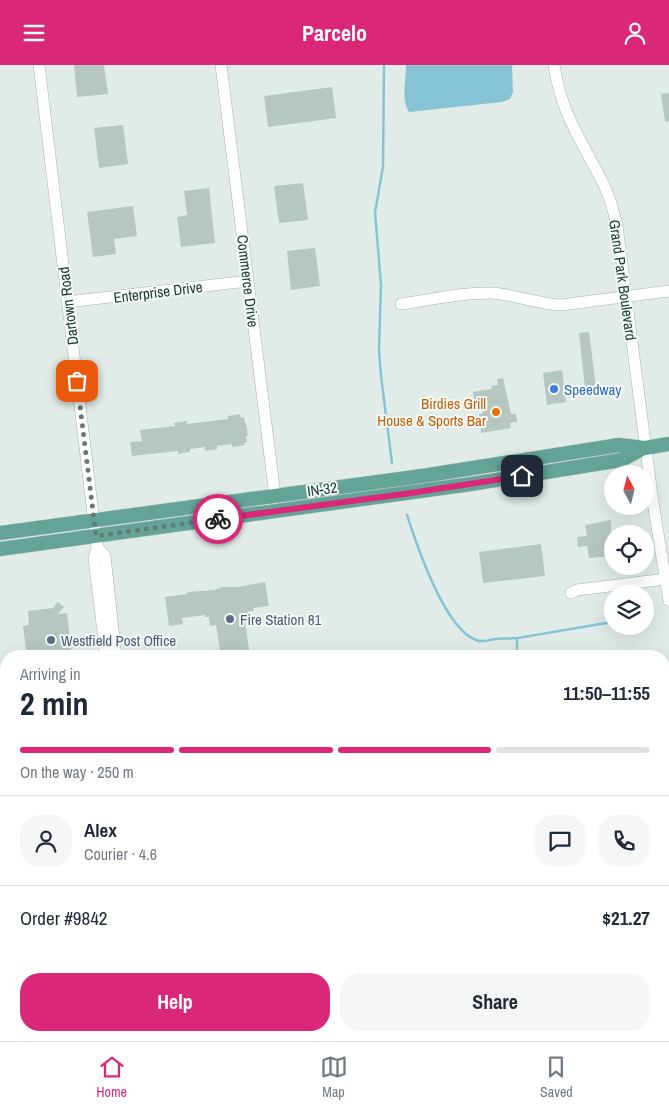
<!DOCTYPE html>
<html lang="en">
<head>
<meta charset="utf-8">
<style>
	:root { --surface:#fff; --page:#f6f6f7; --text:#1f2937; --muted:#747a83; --line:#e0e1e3; --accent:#db2777 }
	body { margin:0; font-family:"Archivo Narrow",sans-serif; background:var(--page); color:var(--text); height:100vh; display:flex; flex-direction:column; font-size:19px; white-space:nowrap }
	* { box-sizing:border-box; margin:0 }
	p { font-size:16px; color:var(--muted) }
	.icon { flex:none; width:28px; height:28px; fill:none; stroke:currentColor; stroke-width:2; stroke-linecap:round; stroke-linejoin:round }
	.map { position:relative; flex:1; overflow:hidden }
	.drawer { position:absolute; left:0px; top:585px; width:670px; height:391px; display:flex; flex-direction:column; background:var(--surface); border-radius:20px 20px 0 0; box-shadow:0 5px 20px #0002 }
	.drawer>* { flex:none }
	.needle { width:32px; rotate:353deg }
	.fabs { position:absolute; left:604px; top:400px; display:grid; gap:10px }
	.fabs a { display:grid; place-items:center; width:50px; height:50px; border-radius:50%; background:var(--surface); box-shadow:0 5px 20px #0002; font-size:25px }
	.pin { position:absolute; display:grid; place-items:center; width:42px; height:42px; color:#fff; margin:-21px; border-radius:10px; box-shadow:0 2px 8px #0006 }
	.courier { position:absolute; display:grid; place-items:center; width:50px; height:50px; margin:-25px; border:4px solid #db2777; border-radius:50%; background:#fff; color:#222; box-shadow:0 1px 6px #0007 }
	.summary em { font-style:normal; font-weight:800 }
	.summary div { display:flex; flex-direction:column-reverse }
	.summary { display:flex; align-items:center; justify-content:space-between; height:85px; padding:0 20px }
	h1 { font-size:32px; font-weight:800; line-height:38px }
	.bar { display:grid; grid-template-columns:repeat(4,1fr); gap:8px 5px; align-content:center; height:60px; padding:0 20px }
	.bar i { height:6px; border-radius:4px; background:var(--line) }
	.bar .current { background:var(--accent) }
	.bar p { grid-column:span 4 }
	.line { display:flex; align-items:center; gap:12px; padding:0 20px; border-top:1px solid var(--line) }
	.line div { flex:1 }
	.round { display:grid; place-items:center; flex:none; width:52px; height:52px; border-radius:20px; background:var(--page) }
	.action { display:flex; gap:10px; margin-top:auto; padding:10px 20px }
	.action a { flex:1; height:58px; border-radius:20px; background:var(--accent); color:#fff; font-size:20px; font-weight:800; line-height:58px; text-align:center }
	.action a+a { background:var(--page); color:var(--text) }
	header { display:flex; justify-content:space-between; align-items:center; height:65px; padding:0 20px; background:var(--accent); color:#fff; font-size:22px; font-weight:800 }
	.tab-bar { display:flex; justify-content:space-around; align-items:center; height:70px; border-top:1px solid var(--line); background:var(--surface); font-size:14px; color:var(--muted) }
	.tab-bar a { display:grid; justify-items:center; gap:2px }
	.tab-bar .current { color:var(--accent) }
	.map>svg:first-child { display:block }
	.water { fill:#86c4d5 }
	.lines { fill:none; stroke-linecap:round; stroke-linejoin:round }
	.stream { stroke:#86c4d5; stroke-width:2.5 }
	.building { fill:#b6c7c1 }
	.minor-casing { stroke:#a3b4b0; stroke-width:12 }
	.major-casing { stroke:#c1c9c7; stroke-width:15 }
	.minor { stroke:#fff; stroke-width:11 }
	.major { stroke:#63a497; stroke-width:14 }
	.done { stroke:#647b76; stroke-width:5; stroke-dasharray:0 9 }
	.route { stroke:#db2777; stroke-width:6 }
	.shop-dot { fill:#3f7fe0; stroke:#f2f9f6; stroke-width:2 }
	.food-dot { fill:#e8710a; stroke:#f2f9f6; stroke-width:2 }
	.service-dot { fill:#5c6f8a; stroke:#f2f9f6; stroke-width:2 }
	.labels { text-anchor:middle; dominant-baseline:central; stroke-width:4; stroke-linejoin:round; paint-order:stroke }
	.street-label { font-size:15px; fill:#203e38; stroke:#f2f9f6 }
	.shop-label { font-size:15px; fill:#366cbe; stroke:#f2f9f6; text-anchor:start }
	.food-label { font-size:15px; fill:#c56008; stroke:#f2f9f6; text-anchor:end }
	.service-label { font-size:15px; fill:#4e5e75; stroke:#f2f9f6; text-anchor:start }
</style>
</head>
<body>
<header><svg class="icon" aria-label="menu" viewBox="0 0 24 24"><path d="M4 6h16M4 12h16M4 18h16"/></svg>Parcelo<svg class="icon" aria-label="person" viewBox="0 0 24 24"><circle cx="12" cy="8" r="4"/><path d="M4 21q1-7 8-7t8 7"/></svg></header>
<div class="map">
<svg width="669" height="976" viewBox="0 0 669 976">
	<rect width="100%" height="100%" fill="#e1ece8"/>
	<!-- water -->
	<path class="water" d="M406,0h106l1,27 -3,7 -8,3 -93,10c-8,-12 -3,-32 -3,-47z
		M237,970h54l-4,6h-49z"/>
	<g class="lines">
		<!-- stream -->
		<path class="stream" d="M384,0l-1,102 -8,45 6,73 -2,65 2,26 11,87
			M407,450c10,31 37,113 69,125 7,3 12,0 19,-1 7,-1 15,0 23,-1 31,-5 63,-11 94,-16
			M645,552l4,-1
			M517,573v18"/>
	</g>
	<!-- building -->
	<path class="building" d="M74,0h30l4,29 -31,3z
		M332,22l4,31 -68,9 -4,-31z
		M669,28v28l-4,1 -4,-28z
		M123,60l5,39 -29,4 -5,-40z
		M303,118l5,37 -29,3 -5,-37z
		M209,123l6,55 -34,4 -4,-30 10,-2 -3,-24z
		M133,141l4,30 -23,3 2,15 -23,3 -6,-45z
		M315,183l5,38 -29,4 -4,-39z
		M589,267l7,55 -11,1 -6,-55z
		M562,305l4,32 -19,3 -4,-32z
		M503,313l8,36h5l1,8 -7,1 1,5 -30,5 -2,-19 4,-1 -2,-14 -7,1 -1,-8 19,-3 -1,-3 7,-1 -1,-6z
		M240,349l1,4 3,-1 1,7 1,-1 2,12 -2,1 1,6 -3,1 1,2 -13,2v-3l-15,2v3l-12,2v-4l-15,2v3l-12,2v-3l-46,5 -2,-14 12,-1 -2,-11 35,-4 -1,-3 13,-2v3l41,-5v-3z
		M611,455l1,36 -23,2 -2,-12 -9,1 -1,-10 10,-1 -2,-11z
		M541,479l4,32 -62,7 -4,-31z
		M265,517l4,24 -16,2 1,3h-5l1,9 -5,1 5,35h-29l-5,-31 -6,1 -1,-9h-4v-2l-23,3 1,6 -14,2 -4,-29 22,-3v-2l28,-2 7,-3h15z
		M58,537l6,5 -6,7 9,-1 5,43h-45l-4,-30 6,-1 -1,-14 25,-3z
		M4,782l2,16v19l-6,1v-35z
		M0,883h6v71l-6,1z"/>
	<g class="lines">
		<defs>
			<path id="minor" d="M39,0l58,482 -3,11 12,98
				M221,0l54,431
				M554,0c7,49 29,78 50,120 6,13 10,27 13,41l35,270 17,105
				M67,237l181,-21
				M401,239c29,-4 62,-12 92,-11 23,2 45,11 68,12l108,-14
				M97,482l8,9 11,100
				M571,528l6,-3 89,-11
				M0,713l6,-1
				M664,786l5,-1
				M664,937h5
				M181,970l1,6
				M396,976l39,-6"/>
			<path id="major" d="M0,468l422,-57 197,-31 26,3 24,-4
				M0,484l471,-65 150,-24 23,-12"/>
		</defs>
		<!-- minor casing -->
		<use href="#minor" class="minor-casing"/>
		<!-- major casing -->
		<use href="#major" class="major-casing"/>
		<!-- minor -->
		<use href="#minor" class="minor"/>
		<!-- major -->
		<use href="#major" class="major"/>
	</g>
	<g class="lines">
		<!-- done -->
		<path class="done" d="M77,316l19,155 122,-17"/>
		<!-- route -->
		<path class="route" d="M218,454l193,-26 111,-17"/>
	</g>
	<!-- markers -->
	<circle class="shop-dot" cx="554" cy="324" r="5"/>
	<circle class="food-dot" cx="496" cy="347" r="5"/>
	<g class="service-dot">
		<circle cx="230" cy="554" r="5"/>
		<circle cx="51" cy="575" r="5"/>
	</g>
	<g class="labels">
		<!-- street labels -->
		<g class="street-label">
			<text transform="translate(623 215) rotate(82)">Grand Park Boulevard</text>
			<text transform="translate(248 216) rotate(83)">Commerce Drive</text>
			<text transform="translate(158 227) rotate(-7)">Enterprise Drive</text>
			<text transform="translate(68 241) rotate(-97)">Dartown Road</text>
			<text transform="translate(322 424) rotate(-8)">IN-32</text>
		</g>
		<!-- shop labels -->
		<g class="shop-label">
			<text x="564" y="324">Speedway</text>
		</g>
		<!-- food labels -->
		<g class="food-label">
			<text x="486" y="338">Birdies Grill<tspan x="486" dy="17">House &amp; Sports Bar</tspan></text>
		</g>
		<!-- service labels -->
		<g class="service-label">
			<text x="240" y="554">Fire Station 81</text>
			<text x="61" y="575">Westfield Post Office</text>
		</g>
	</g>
</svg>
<div class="fabs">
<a><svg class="needle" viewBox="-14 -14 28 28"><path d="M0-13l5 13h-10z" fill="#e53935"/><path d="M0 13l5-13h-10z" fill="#747a83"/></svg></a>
<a><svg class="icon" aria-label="locate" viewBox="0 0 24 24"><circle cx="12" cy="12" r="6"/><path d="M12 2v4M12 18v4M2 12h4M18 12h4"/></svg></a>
<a><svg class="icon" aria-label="layers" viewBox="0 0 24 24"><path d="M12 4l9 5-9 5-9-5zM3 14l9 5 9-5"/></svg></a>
</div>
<div class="pin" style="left:77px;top:316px;background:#ea580c"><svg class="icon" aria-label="bag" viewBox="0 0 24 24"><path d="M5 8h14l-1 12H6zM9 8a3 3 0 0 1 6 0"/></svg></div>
<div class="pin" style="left:522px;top:411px;background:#1f2937"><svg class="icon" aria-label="home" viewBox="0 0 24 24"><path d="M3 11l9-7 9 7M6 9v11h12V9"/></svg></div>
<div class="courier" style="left:218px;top:454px"><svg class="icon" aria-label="bike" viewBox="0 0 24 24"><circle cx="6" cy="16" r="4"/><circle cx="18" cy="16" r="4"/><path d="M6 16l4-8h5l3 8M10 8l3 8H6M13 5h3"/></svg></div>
<section class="drawer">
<div class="summary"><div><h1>2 min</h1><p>Arriving in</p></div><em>11:50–11:55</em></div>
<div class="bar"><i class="current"></i><i class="current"></i><i class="current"></i><i></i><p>On the way · 250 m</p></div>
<div class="line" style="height:90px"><a class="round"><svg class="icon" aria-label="person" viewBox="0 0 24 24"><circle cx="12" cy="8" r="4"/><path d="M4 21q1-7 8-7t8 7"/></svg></a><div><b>Alex</b><p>Courier · 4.6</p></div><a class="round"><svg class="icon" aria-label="chat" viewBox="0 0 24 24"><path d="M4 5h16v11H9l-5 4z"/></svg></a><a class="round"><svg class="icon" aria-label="phone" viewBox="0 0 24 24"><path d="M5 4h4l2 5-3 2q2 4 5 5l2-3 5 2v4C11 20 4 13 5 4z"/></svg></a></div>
<div class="line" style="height:65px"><div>Order #9842</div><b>$21.27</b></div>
<div class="action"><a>Help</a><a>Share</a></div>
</section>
</div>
<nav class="tab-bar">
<a class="current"><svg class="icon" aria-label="home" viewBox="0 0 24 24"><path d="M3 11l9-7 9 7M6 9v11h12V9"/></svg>Home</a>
<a><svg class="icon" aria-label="map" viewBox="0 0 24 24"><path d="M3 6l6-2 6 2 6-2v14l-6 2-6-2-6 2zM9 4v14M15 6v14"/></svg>Map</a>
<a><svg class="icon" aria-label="saved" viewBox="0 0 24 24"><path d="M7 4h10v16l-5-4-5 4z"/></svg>Saved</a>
</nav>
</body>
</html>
